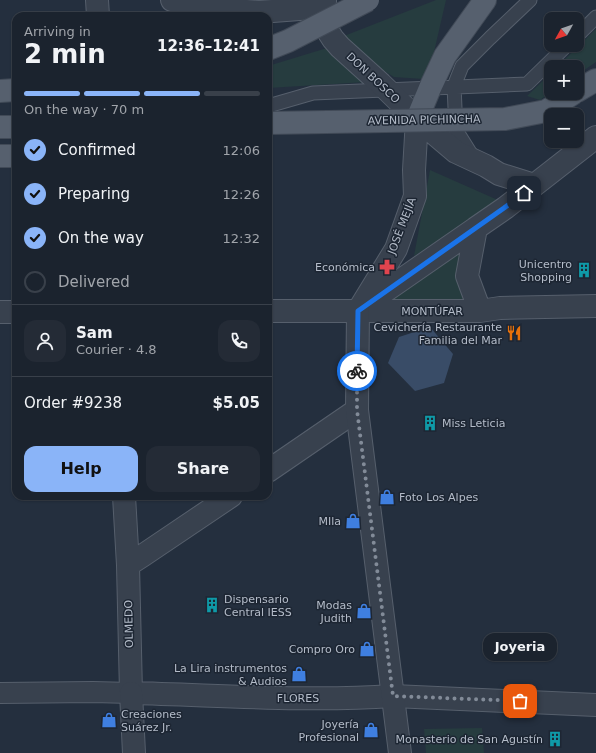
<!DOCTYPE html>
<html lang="en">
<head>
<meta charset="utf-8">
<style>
	:root { --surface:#1b232e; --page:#242b36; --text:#f1f3f6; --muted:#a0a4aa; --line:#39404a; --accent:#8ab4f8 }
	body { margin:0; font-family:"DejaVu Sans",sans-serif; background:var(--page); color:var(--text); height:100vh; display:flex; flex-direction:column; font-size:15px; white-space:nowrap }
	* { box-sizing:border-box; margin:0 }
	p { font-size:13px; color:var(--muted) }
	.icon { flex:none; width:22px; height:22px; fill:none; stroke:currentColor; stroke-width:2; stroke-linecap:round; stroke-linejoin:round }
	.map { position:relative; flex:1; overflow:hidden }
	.side { position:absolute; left:12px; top:12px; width:260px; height:488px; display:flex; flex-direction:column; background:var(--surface); border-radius:12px; box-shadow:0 1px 3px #0004,0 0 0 1px var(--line) }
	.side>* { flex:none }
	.needle { width:26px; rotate:230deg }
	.fabs { position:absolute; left:544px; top:12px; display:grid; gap:8px }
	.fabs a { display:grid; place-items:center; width:40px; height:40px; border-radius:8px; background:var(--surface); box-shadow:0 1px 3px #0004,0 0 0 1px var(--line); font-size:20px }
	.pin { position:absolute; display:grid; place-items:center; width:34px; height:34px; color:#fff; margin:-17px; border-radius:8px; box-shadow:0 2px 6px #0006 }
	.courier { position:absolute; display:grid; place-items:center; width:40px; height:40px; margin:-20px; border:3px solid #1a73e8; border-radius:50%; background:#fff; color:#222; box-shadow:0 1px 5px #0007 }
	.bubble { position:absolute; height:28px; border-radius:12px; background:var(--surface); box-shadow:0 1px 3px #0004,0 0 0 1px var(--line); font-size:13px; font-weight:700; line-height:28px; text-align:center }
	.summary em { font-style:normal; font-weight:700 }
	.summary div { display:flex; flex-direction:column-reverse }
	.summary { display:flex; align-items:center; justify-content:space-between; height:68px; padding:0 12px }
	h1 { font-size:26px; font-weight:700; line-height:30px }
	.bar { display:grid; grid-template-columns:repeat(4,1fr); gap:6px 4px; align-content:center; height:48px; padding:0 12px }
	.bar i { height:5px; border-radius:3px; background:var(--line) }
	.bar .on { background:var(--accent) }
	.bar p { grid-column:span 4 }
	.line { display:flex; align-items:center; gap:10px; padding:0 12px; border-top:1px solid var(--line) }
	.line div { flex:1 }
	.round { display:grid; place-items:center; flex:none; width:42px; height:42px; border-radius:12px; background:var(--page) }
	ol { padding:0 12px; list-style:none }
	li { display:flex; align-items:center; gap:12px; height:44px }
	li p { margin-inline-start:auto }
	li .icon { padding:4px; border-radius:50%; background:var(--accent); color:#111; stroke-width:4 }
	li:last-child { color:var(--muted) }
	li i { width:22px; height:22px; border:2px solid var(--line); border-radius:50% }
	.action { display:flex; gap:8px; margin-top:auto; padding:8px 12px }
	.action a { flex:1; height:46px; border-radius:12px; background:var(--accent); color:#111; font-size:16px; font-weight:700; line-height:46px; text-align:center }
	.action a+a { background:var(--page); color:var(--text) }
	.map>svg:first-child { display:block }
	.green { fill:#263c3f }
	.water { fill:#394c67 }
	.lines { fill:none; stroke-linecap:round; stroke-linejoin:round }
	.service-casing { stroke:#565f6c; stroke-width:15 }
	.pedestrian-casing { stroke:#565f6c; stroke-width:22 }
	.minor-casing { stroke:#565f6c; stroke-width:24 }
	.tertiary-casing { stroke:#565f6c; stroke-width:24 }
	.primary-casing { stroke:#414a57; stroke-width:24 }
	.service { stroke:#38414e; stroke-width:13 }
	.pedestrian { stroke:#38414e; stroke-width:20 }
	.minor { stroke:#38414e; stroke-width:22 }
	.tertiary { stroke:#38414e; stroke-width:22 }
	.primary { stroke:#56606e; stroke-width:22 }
	.primary-bridge-casing { stroke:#414a57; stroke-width:24; stroke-linecap:butt }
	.primary-bridge { stroke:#56606e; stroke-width:22 }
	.done { stroke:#828b98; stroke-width:4; stroke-dasharray:0 7.2 }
	.route { stroke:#1a73e8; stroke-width:5 }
	.labels { text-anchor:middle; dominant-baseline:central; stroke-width:3; stroke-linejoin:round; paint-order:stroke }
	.street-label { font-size:11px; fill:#b4bcc9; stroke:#1d2633 }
	.poi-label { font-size:11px; fill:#b4bcc9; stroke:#1d2633; text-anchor:end }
</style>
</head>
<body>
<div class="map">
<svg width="596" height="753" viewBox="0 0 596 753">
	<rect width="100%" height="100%" fill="#242f3e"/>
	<!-- green -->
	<path class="green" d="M436,0h10l-12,52 -10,27 -30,-2 -26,-16 -24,-25z
		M596,29v33l-19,13v-8h-20z
		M327,48l40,34 -99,6v-22z
		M551,73v19l-11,8 -13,-4z
		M430,170l70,31 -86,55z
		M466,246v54l-84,4z
		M482,728l2,25h-58l-2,-24z"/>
	<!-- water -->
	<path class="water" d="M430,327l23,27 -9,29 -29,8 -27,-28 11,-26z"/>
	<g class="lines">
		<defs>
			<path id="service" d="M577,36l19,-19
				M268,106l45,-13 214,-9 40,-39
				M475,158l-4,-4 -15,-24 -2,-44 8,-20 28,-28 40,-38"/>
			<path id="pedestrian" d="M0,693l93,-1 38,1"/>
			<path id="minor" d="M97,0l1,16
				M172,0l35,8 52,4 54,-4 12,-7
				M313,0v8l20,31 7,8 41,37 36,35 39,33 30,14 13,8 35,11
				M365,305l111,-77
				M358,311h122l20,-3 96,-2
				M358,311l38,-62 19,-53 -1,-26 3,-51
				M480,311l-13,-35 9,-48 29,-20 91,-71
				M268,471l89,-61
				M124,496l4,69 3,128c87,2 175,9 262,3l203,9
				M128,565l14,-9 89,-60"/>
			<path id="tertiary" d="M268,311h90l-1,99 43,343
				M0,312h16
				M131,693l3,60"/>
			<path id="primary" d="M0,91l16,-1
				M577,91l19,-11
				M417,119l13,-31 15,-32 40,-56
				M0,127h16
				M0,156h16"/>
		</defs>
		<!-- service casing -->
		<use href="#service" class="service-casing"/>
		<!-- pedestrian casing -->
		<use href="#pedestrian" class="pedestrian-casing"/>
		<!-- minor casing -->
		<use href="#minor" class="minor-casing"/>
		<!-- tertiary casing -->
		<use href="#tertiary" class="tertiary-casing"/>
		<!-- primary casing -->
		<use href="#primary" class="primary-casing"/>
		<!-- service -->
		<use href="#service" class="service"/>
		<!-- pedestrian -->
		<use href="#pedestrian" class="pedestrian"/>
		<!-- minor -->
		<use href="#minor" class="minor"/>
		<!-- tertiary -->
		<use href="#tertiary" class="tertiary"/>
		<!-- primary -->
		<use href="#primary" class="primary"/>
		<defs>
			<path id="primary-bridge" d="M268,49l20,-8 80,-41
				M268,123l237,-4 41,-8 28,-18"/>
		</defs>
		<!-- primary-bridge casing -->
		<use href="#primary-bridge" class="primary-bridge-casing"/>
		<!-- primary-bridge -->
		<use href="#primary-bridge" class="primary-bridge"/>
	</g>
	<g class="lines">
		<!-- done -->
		<path class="done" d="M357,371v39l36,286 127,5"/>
		<!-- route -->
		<path class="route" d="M357,371l1,-60 146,-103 20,-15"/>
	</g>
	<!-- icons -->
	<defs>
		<symbol id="pharmacy-bare" viewBox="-9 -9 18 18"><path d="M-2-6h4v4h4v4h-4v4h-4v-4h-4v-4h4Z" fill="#e0444e" stroke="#1d2633" stroke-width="2.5" paint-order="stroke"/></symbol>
		<symbol id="building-bare" viewBox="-9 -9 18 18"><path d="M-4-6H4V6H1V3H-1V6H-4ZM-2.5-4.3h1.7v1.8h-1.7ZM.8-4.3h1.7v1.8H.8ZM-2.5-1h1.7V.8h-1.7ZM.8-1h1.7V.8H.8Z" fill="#0f9aa8" stroke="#1d2633" stroke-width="2.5" paint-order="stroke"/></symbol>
		<symbol id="restaurant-bare" viewBox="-9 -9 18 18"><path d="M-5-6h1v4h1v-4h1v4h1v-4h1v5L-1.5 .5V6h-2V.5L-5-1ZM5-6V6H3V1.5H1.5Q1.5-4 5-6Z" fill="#e8710a" stroke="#1d2633" stroke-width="2.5" paint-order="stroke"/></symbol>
		<symbol id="shop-bare" viewBox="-9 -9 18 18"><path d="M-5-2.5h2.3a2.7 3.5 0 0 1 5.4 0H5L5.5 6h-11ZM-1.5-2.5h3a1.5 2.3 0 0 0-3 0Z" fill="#3f7fe0" stroke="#1d2633" stroke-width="2.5" paint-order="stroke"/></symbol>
	</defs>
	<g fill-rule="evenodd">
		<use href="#pharmacy-bare" x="376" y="256" width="22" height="22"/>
		<use href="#building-bare" x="573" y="259" width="22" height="22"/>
		<use href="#restaurant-bare" x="503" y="322" width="22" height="22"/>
		<use href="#building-bare" x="419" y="412" width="22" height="22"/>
		<use href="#shop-bare" x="376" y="486" width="22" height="22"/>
		<use href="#shop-bare" x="342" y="510" width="22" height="22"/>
		<use href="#building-bare" x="201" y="594" width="22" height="22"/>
		<use href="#shop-bare" x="353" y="600" width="22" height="22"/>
		<use href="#shop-bare" x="356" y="638" width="22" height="22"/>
		<use href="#shop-bare" x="288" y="663" width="22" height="22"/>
		<use href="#shop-bare" x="98" y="709" width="22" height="22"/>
		<use href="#shop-bare" x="360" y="719" width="22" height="22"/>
		<use href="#building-bare" x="544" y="728" width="22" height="22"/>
	</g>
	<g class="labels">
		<!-- street labels -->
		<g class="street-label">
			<text transform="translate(373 78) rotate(43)">DON BOSCO</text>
			<text transform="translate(424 120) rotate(-1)">AVENIDA PICHINCHA</text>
			<text transform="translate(402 226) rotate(-69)">JOSÉ MEJÍA</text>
			<text x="432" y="311">MONTÚFAR</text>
			<text transform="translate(129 624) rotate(-91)">OLMEDO</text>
			<text x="298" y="698">FLORES</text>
		</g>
		<!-- poi labels -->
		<g class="poi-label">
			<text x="572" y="264">Unicentro<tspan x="572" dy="13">Shopping</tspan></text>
			<text x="375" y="267">Económica</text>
			<text x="502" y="327">Cevichería Restaurante<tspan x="502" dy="13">Familia del Mar</tspan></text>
			<text x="442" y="423" text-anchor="start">Miss Leticia</text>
			<text x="399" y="497" text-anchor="start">Foto Los Alpes</text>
			<text x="341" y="521">MIla</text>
			<text x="224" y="599" text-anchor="start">Dispensario<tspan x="224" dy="13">Central IESS</tspan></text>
			<text x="352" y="605">Modas<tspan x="352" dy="13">Judith</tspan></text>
			<text x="355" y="649">Compro Oro</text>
			<text x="287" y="668">La Lira instrumentos<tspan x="287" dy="13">&amp; Audios</tspan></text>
			<text x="121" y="714" text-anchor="start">Creaciones<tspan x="121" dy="13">Suárez Jr.</tspan></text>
			<text x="359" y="724">Joyería<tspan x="359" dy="13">Profesional</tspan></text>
			<text x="543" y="739">Monasterio de San Agustín</text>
		</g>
	</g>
</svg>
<div class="fabs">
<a><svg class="needle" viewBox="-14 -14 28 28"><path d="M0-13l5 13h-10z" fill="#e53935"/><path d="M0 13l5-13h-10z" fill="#a0a4aa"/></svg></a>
<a>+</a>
<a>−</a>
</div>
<div class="pin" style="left:520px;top:701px;background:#ea580c"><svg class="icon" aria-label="bag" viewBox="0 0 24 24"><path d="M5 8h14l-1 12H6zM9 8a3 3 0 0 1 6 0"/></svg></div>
<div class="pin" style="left:524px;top:193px;background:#1f2937"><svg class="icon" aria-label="home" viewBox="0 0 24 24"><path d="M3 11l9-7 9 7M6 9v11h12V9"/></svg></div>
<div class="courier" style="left:357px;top:371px"><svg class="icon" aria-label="bike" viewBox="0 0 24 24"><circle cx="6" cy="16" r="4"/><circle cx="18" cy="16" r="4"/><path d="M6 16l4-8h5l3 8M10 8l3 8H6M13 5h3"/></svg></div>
<div class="bubble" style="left:483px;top:633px;width:74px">Joyeria</div>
<section class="side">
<div class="summary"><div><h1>2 min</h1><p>Arriving in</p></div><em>12:36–12:41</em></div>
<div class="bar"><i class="on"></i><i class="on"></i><i class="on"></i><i></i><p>On the way · 70 m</p></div>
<ol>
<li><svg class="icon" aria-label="check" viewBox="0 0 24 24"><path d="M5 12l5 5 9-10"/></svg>Confirmed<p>12:06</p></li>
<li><svg class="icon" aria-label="check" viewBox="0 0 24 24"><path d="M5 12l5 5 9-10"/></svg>Preparing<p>12:26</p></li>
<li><svg class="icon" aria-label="check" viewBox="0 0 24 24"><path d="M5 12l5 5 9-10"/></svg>On the way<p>12:32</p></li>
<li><i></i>Delivered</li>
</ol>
<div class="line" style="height:72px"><a class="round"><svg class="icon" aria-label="person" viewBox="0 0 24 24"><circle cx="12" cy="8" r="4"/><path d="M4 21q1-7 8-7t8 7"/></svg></a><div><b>Sam</b><p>Courier · 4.8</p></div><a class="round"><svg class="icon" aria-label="phone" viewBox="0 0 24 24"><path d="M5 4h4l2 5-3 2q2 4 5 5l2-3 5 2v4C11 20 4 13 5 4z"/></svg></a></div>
<div class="line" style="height:52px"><div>Order #9238</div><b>$5.05</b></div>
<div class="action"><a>Help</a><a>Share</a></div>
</section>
</div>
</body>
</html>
